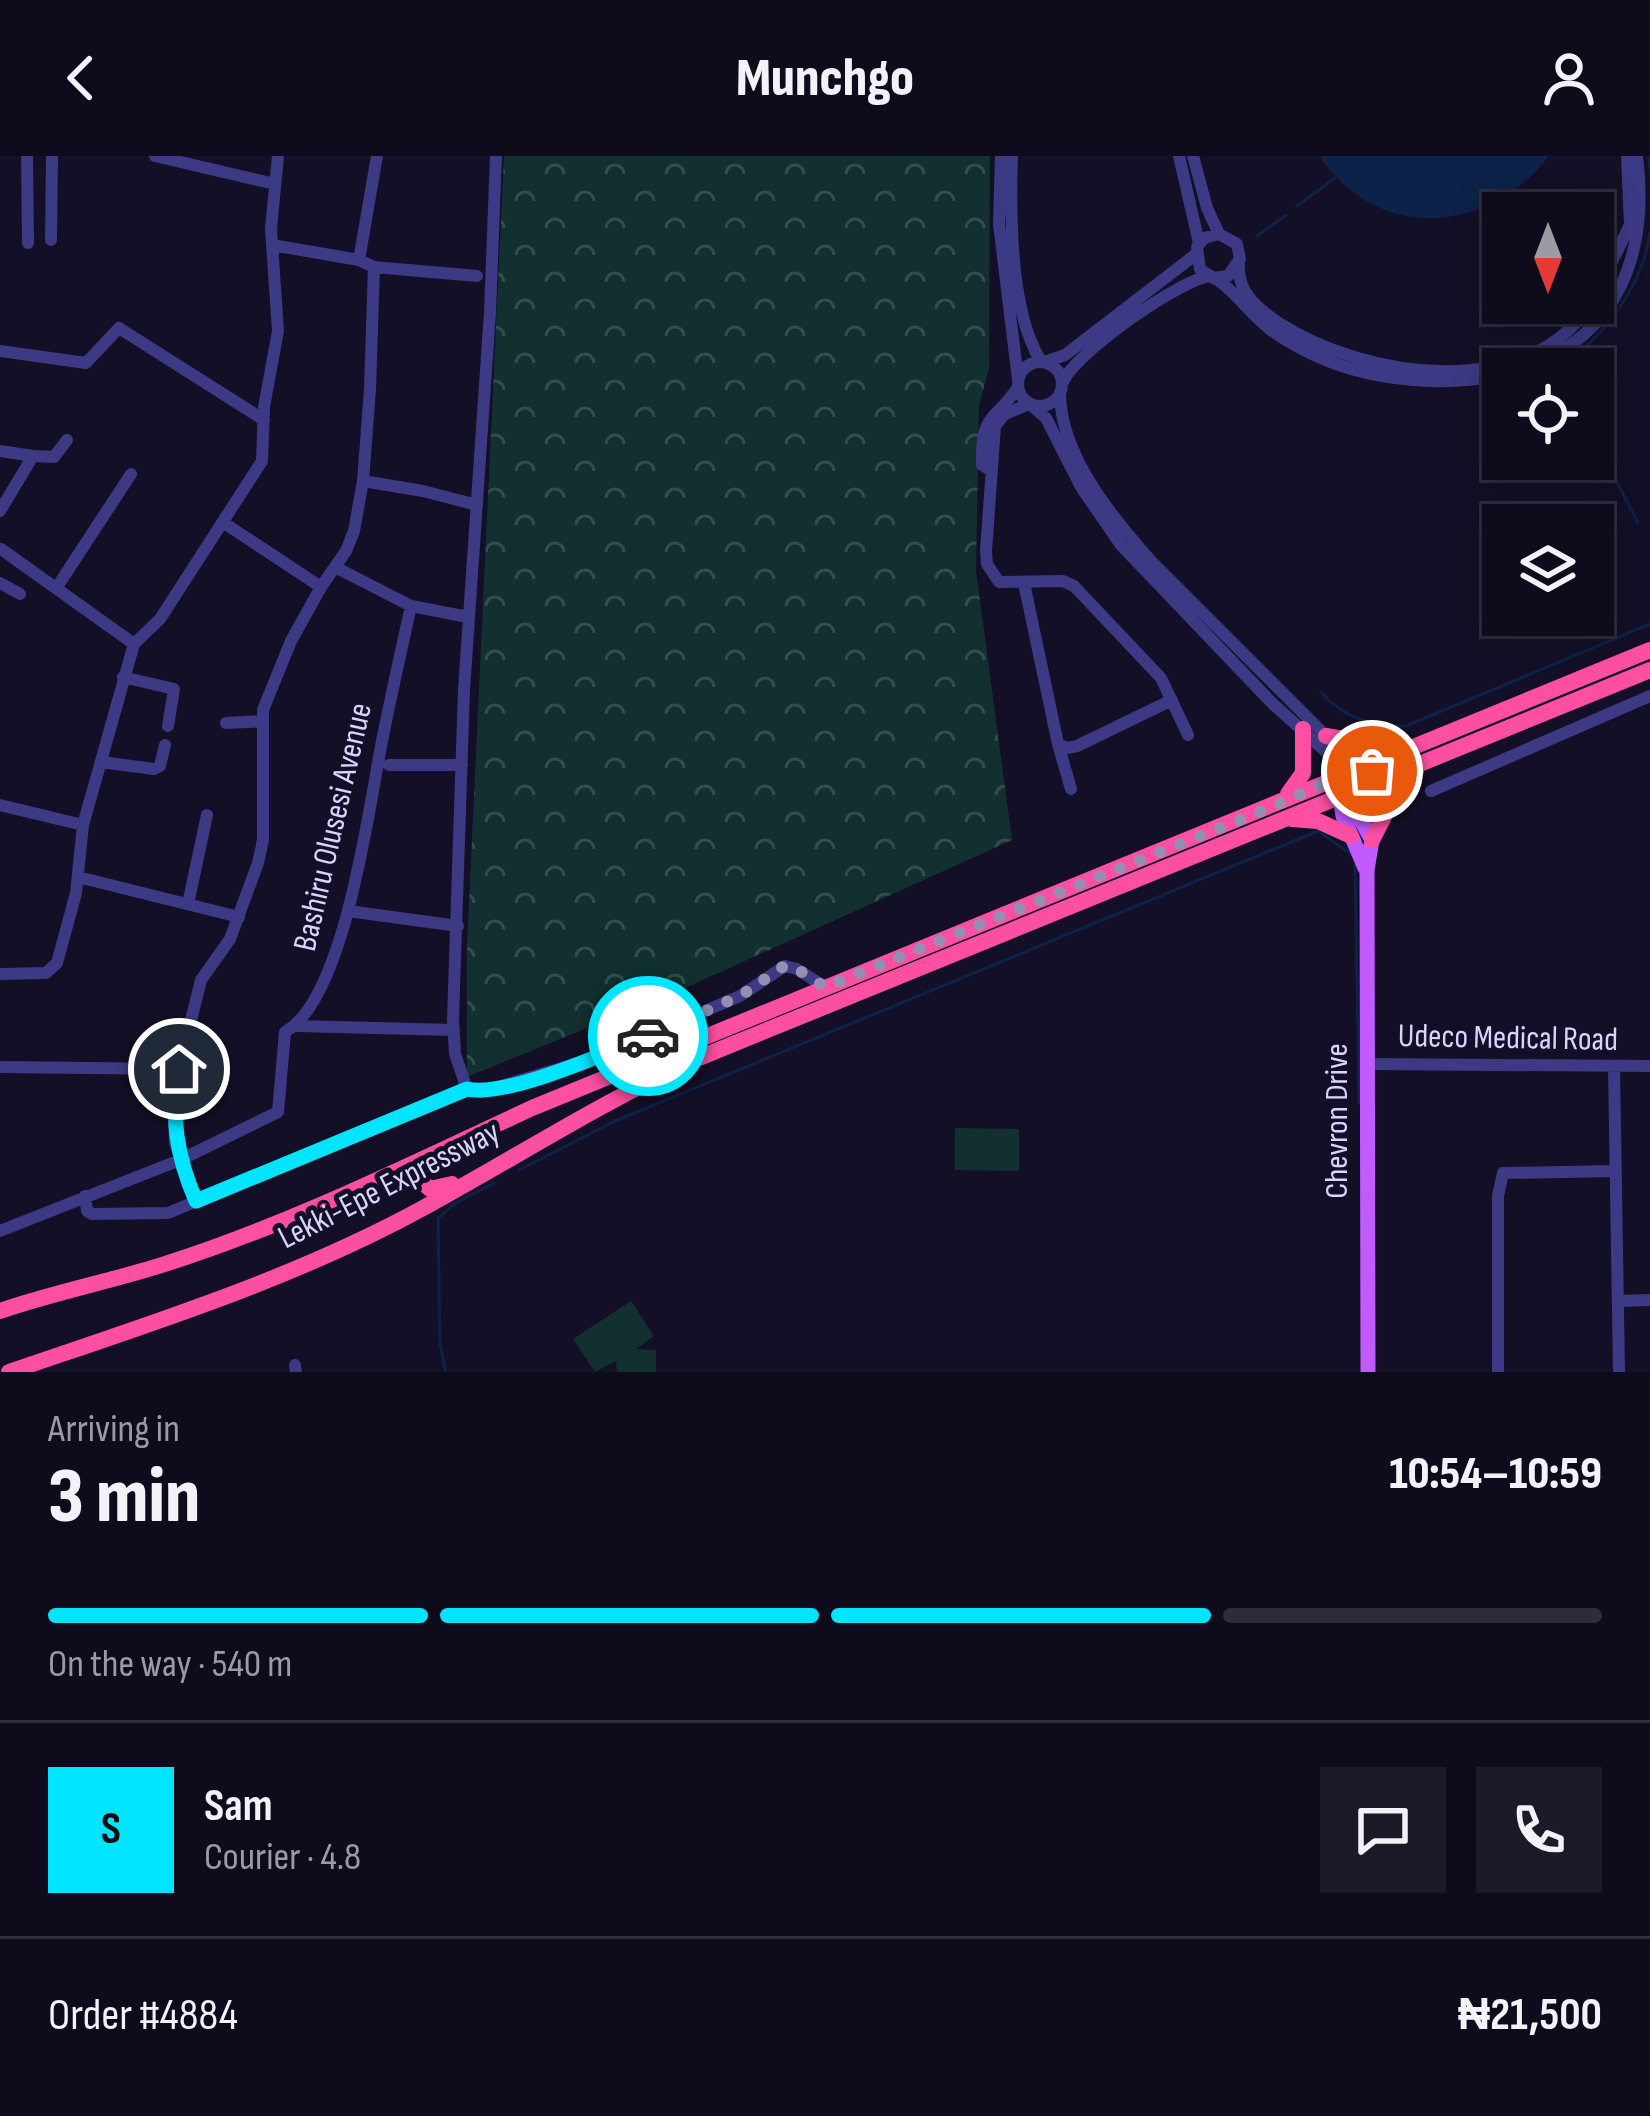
<!DOCTYPE html>
<html lang="en">
<head>
<meta charset="utf-8">
<style>
	:root { --surface:#0e0b1c; --page:#1c1929; --text:#f1f3f6; --muted:#9b9ba3; --line:#2e2b3b; --accent:#00e5ff }
	body { margin:0; font-family:"Sofia Sans Condensed",sans-serif; background:var(--page); color:var(--text); height:100vh; display:flex; flex-direction:column; font-size:45px; white-space:nowrap }
	* { box-sizing:border-box; margin:0 }
	p { font-size:39px; color:var(--muted) }
	.icon { flex:none; width:66px; height:66px; fill:none; stroke:currentColor; stroke-width:2; stroke-linecap:round; stroke-linejoin:round }
	.map { position:relative; height:1216px; overflow:hidden }
	.drawer { display:flex; flex-direction:column; background:var(--surface); flex:1 }
	.drawer>* { flex:none }
	.needle { width:78px; rotate:180deg }
	.buttons { position:absolute; left:1482px; top:36px; display:grid; gap:24px }
	.buttons a { display:grid; place-items:center; width:132px; height:132px; border-radius:0px; background:var(--surface); box-shadow:0 6px 30px #0003,0 0 0 3px var(--line); font-size:60px }
	.pin { position:absolute; display:grid; place-items:center; width:102px; height:102px; color:#fff; margin:-51px; border:6px solid #fff; border-radius:50%; box-shadow:0 3px 12px #0007 }
	.courier { position:absolute; display:grid; place-items:center; width:120px; height:120px; margin:-60px; border:9px solid #00e5ff; border-radius:50%; background:#fff; color:#222; box-shadow:0 3px 15px #0007 }
	.overview em { font-style:normal; font-weight:800 }
	.overview div { display:flex; flex-direction:column-reverse }
	.overview { display:flex; align-items:center; justify-content:space-between; height:204px; padding:0 48px }
	h1 { font-size:78px; font-weight:800; line-height:90px }
	.bar { display:grid; grid-template-columns:repeat(4,1fr); gap:18px 12px; align-content:center; height:144px; padding:0 48px }
	.bar i { height:15px; border-radius:9px; background:var(--line) }
	.bar .selected { background:var(--accent) }
	.bar p { grid-column:span 4 }
	.line { display:flex; align-items:center; gap:30px; padding:0 48px; border-top:3px solid var(--line) }
	.line div { flex:1 }
	.round { display:grid; place-items:center; flex:none; width:126px; height:126px; border-radius:0px; background:var(--page) }
	header { display:flex; justify-content:space-between; align-items:center; height:156px; padding:0 48px; background:var(--surface); font-size:54px; font-weight:800 }
	.map>svg:first-child { display:block }
	.forest { fill:url(#forest-crowns) }
	.pitch { fill:#12302f }
	.water { fill:#0c2248 }
	.lines { fill:none; stroke-linecap:round; stroke-linejoin:round }
	.stream { stroke:#0c2248; stroke-width:3 }
	.minor { stroke:#3d3a85; stroke-width:12 }
	.major { stroke:#c25bff; stroke-width:15 }
	.highway { stroke:#ff4fa3; stroke-width:16 }
	.done { stroke:#948fb3; stroke-width:12; stroke-dasharray:0 21.6 }
	.route { stroke:#00e5ff; stroke-width:15 }
	.labels { text-anchor:middle; dominant-baseline:central; stroke-width:10; stroke-linejoin:round; paint-order:stroke }
	.street-label { font-size:33px; fill:#d9d4ff; stroke:#130f26 }
</style>
</head>
<body>
<header><svg class="icon" aria-label="back" viewBox="0 0 24 24"><path d="M15 5l-7 7 7 7"/></svg>Munchgo<svg class="icon" aria-label="person" viewBox="0 0 24 24"><circle cx="12" cy="8" r="4"/><path d="M4 21q1-7 8-7t8 7"/></svg></header>
<div class="map">
<svg width="1650" height="1216" viewBox="0 0 1650 1216">
	<defs>
		<pattern id="forest-crowns" width="20" height="18" patternUnits="userSpaceOnUse" patternTransform="scale(3)"><rect width="20" height="18" fill="#12302f"/><path d="M2 6a3 3 0 1 1 6 0M12 15a3 3 0 1 1 6 0" fill="none" stroke="#344d4e"/></pattern>
	</defs>
	<rect width="100%" height="100%" fill="#130f26"/>
	<!-- forest -->
	<path class="forest" d="M504,0h486l-1,212 -10,37 -3,166 36,269 -329,149 -216,88v-131z"/>
	<!-- pitch -->
	<path class="pitch" d="M955,972l64,1v42l-64,-1z
		M631,1145l23,35 -18,13 20,1v22h-39l-1,-11 -21,11 -22,-33z"/>
	<!-- water -->
	<path class="water" d="M1319,0h230c-61,79 -171,87 -230,0z"/>
	<g class="lines">
		<!-- stream -->
		<path class="stream" d="M1649,1l1,12
			M1297,50l38,-28
			M1257,80l29,-21
			M1559,213l-1,-3c45,-26 85,-80 92,-133
			M1593,279l45,88
			M1321,536c22,26 52,35 85,34l244,-102
			M1355,709l4,238
			M519,1014l96,-49 703,-290 36,25
			M446,1216l-6,-28 -2,-126 18,-15 38,-20"/>
		<!-- minor -->
		<path class="minor" d="M27,0l1,87
			M155,0l120,28
			M1001,0l-2,68 19,155
			M1012,0c-2,57 -2,157 29,205
			M1179,0l20,87
			M1193,0l14,52 12,26
			M51,84l1,-84
			M359,104l18,-104
			M1239,109c-2,27 19,44 40,58 85,55 250,80 312,-20
			M374,111l103,9
			M1213,122l15,-2 12,-17 -3,-15 -18,-10 -15,4 -7,9 3,22c7,6 16,9 23,15 17,14 30,32 48,46 67,48 152,60 232,45
			M1593,144l37,-75 -3,-69
			M0,195l86,12 33,-35 145,92
			M1018 228a22 22 0 1 1 44 0a22 22 0 1 1-44 0Z
			M1045,206l20,-7 130,-100
			M1521,213c99,-32 128,-118 116,-213
			M1063,226c12,-29 116,-102 147,-106
			M1060,238c1,62 52,123 91,167l199,199 2,10
			M1029,248l-24,10 -10,12 -9,125 1,13 12,18 64,-1 11,5 87,92 27,57
			M1031,249l15,13 35,69 40,58 151,158 63,57 4,14
			M0,295l33,5 -33,55
			M33,300l21,1 13,-17
			M990,314l-8,-5c-1,-53 11,-41 36,-78
			M363,325l60,10 54,14
			M224,367l97,64
			M1,393l133,95
			M335,411l76,39 57,11
			M0,427l20,11
			M1024,427l34,161 9,4 10,-2 95,-46
			M57,431l74,-113
			M123,521l51,12 -6,37
			M226,567l37,-2
			M1058,588l13,45
			M101,606l53,7 6,-3 5,-21
			M389,609h73
			M1431,635l219,-95
			M0,649l83,20
			M78,721l161,40
			M188,748l19,-89
			M348,755l110,15
			M0,818l46,-1 11,-10 19,-70 7,-68 51,-181 26,-25 102,-158 2,-54 14,-76 -7,-102 7,-73
			M296,870l158,4
			M1366,908l284,2
			M0,911l179,2
			M1614,911l5,305
			M467,933l-12,-35 -2,-35 11,-329 26,-378 6,-156
			M85,1040l2,15 5,3 76,-1 299,-124 14,3 117,-35 142,-61 45,-30 12,3 28,18
			M196,1045l-21,-58 -2,-39 6,-35 22,-89 29,-41 28,-76 5,-23v-130l28,-69 30,-54 25,-36 8,-20 9,-50 7,-92 4,-122 -15,-7 -87,-15
			M0,1075l180,-71 98,-48 7,-80c60,-33 84,-226 97,-291 9,-45 19,-90 29,-135
			M1619,1145l31,-1
			M295,1209l1,7
			M1498,1216v-176l5,-23 113,-2"/>
		<!-- major -->
		<path class="major" d="M1352,624l5,33 15,27 -5,30 1,502
			M1339,633l4,27 22,52"/>
		<!-- highway -->
		<path class="highway" d="M1326,580l71,12
			M1288,638l15,-21v-44
			M1292,663l26,2 33,15
			M1372,684l28,-55 16,-14
			M440,1004l-16,11 -2,11 8,7 22,-5
			M0,1155c55,-19 113,-30 168,-48 125,-40 245,-100 364,-155l1118,-458
			M9,1216c140,-48 285,-93 416,-165 88,-48 172,-102 264,-145l961,-392"/>
	</g>
	<g class="lines">
		<!-- done -->
		<path class="done" d="M648,880l92,-40 44,-30 10,1 31,20 447,-180 80,-37v14l20,-13"/>
		<!-- route -->
		<path class="route" d="M179,913c-8,49 -3,86 17,132l271,-112c39,9 141,-37 181,-53"/>
	</g>
	<g class="labels">
		<!-- street labels -->
		<g class="street-label">
			<text transform="translate(333 671) rotate(-77)">Bashiru Olusesi Avenue</text>
			<text transform="translate(1508 882) rotate(1)">Udeco Medical Road</text>
			<text transform="translate(1337 965) rotate(-90)">Chevron Drive</text>
			<text transform="translate(389 1029) rotate(-27)">Lekki-Epe Expressway</text>
		</g>
	</g>
</svg>
<div class="buttons">
<a><svg class="needle" viewBox="-14 -14 28 28"><path d="M0-13l5 13h-10z" fill="#e53935"/><path d="M0 13l5-13h-10z" fill="#9b9ba3"/></svg></a>
<a><svg class="icon" aria-label="locate" viewBox="0 0 24 24"><circle cx="12" cy="12" r="6"/><path d="M12 2v4M12 18v4M2 12h4M18 12h4"/></svg></a>
<a><svg class="icon" aria-label="layers" viewBox="0 0 24 24"><path d="M12 4l9 5-9 5-9-5zM3 14l9 5 9-5"/></svg></a>
</div>
<div class="pin" style="left:1372px;top:615px;background:#ea580c"><svg class="icon" aria-label="bag" viewBox="0 0 24 24"><path d="M5 8h14l-1 12H6zM9 8a3 3 0 0 1 6 0"/></svg></div>
<div class="pin" style="left:179px;top:913px;background:#1f2937"><svg class="icon" aria-label="home" viewBox="0 0 24 24"><path d="M3 11l9-7 9 7M6 9v11h12V9"/></svg></div>
<div class="courier" style="left:648px;top:880px"><svg class="icon" aria-label="car" viewBox="0 0 24 24"><path d="M5 17H2v-5l4-1 3-4h7l3 4 3 1v5h-3M9 17h6M6 11h13"/><circle cx="7" cy="17" r="2"/><circle cx="17" cy="17" r="2"/></svg></div>
</div>
<section class="drawer">
<div class="overview"><div><h1>3 min</h1><p>Arriving in</p></div><em>10:54–10:59</em></div>
<div class="bar"><i class="selected"></i><i class="selected"></i><i class="selected"></i><i></i><p>On the way · 540 m</p></div>
<div class="line" style="height:216px"><b class="round" style="background:var(--accent);color:#111">S</b><div><b>Sam</b><p>Courier · 4.8</p></div><a class="round"><svg class="icon" aria-label="chat" viewBox="0 0 24 24"><path d="M4 5h16v11H9l-5 4z"/></svg></a><a class="round"><svg class="icon" aria-label="phone" viewBox="0 0 24 24"><path d="M5 4h4l2 5-3 2q2 4 5 5l2-3 5 2v4C11 20 4 13 5 4z"/></svg></a></div>
<div class="line" style="height:156px"><div>Order #4884</div><b>₦21,500</b></div>
</section>
</body>
</html>
